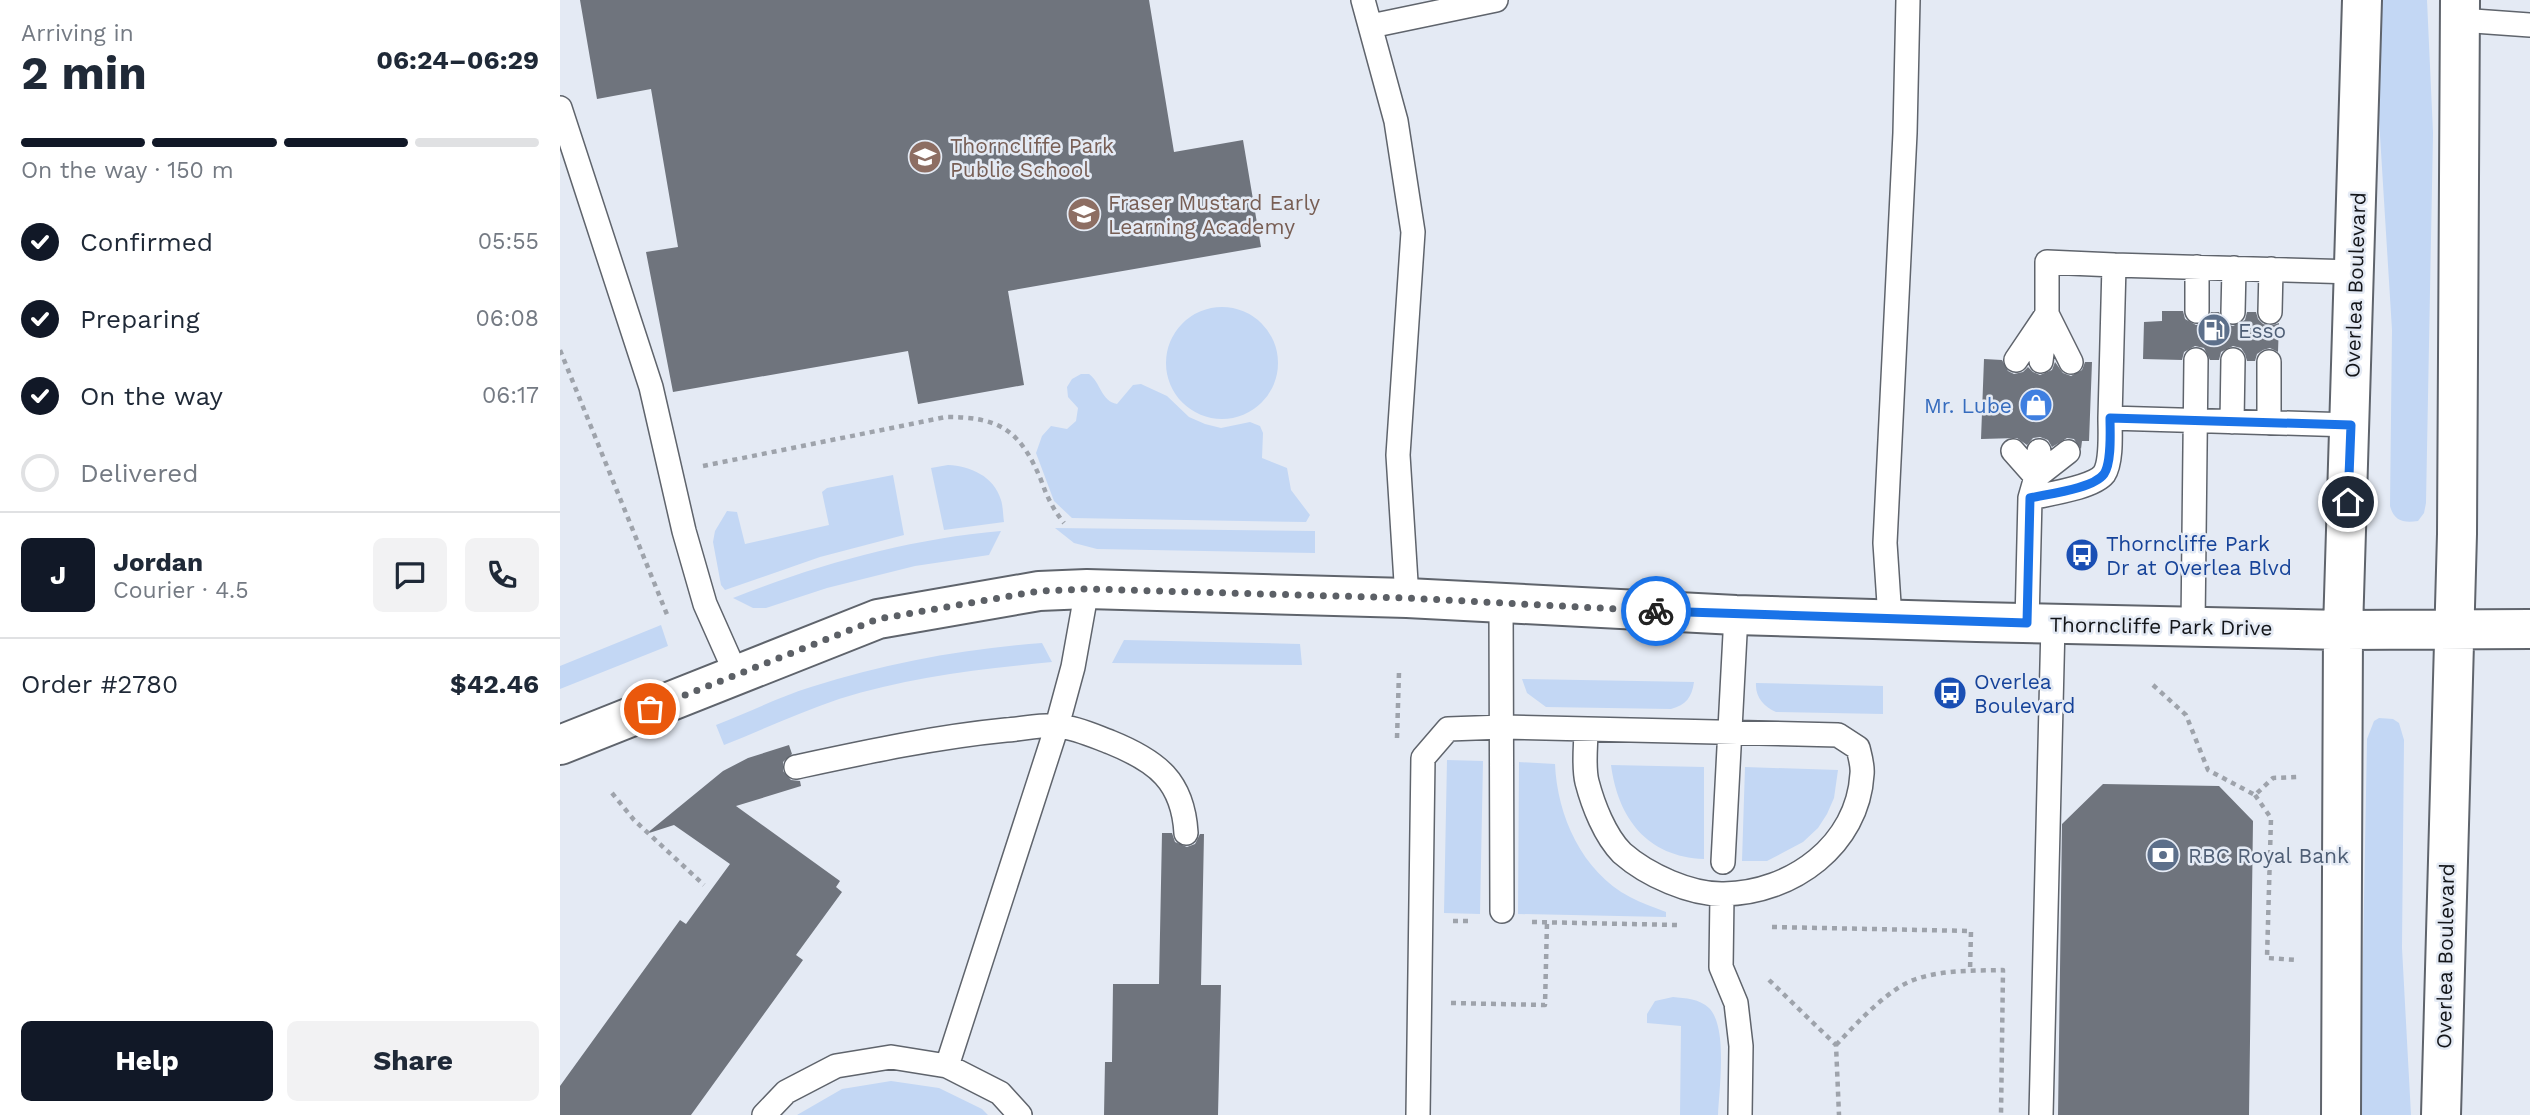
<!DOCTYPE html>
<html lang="en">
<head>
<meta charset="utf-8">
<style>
	:root { --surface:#fff; --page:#f2f2f3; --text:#1f2937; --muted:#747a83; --line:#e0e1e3; --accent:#111827 }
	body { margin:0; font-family:"Work Sans",sans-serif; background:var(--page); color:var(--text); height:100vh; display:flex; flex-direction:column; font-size:26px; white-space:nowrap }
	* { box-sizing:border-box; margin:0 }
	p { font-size:23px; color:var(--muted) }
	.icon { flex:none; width:38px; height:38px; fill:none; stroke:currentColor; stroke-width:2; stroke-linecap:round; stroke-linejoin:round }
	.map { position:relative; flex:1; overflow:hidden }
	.drawer { display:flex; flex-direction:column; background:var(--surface); width:560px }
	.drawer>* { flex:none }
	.pin { position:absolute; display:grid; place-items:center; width:60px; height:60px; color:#fff; margin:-30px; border:4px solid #fff; border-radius:50%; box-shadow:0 2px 7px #0007 }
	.courier { position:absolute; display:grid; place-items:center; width:70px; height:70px; margin:-35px; border:5px solid #1a73e8; border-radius:50%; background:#fff; color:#222; box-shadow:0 2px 9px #0007 }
	.headline em { font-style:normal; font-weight:700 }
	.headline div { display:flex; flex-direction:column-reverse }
	.headline { display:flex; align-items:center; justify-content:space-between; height:119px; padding:0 21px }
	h1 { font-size:46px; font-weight:700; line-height:52px }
	.bar { display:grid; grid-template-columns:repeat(4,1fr); gap:10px 7px; align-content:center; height:84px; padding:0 21px }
	.bar i { height:9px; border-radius:5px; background:var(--line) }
	.bar .current { background:var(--accent) }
	.bar p { grid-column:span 4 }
	.line { display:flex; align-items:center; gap:18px; padding:0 21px; border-top:2px solid var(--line) }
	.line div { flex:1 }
	.round { display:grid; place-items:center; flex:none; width:74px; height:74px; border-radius:10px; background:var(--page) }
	ol { padding:0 21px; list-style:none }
	li { display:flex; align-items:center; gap:21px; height:77px }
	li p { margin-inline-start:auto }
	li .icon { padding:7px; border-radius:50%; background:var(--accent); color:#fff; stroke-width:4 }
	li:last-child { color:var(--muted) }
	li i { width:38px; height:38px; border:4px solid var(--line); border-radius:50% }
	.action { display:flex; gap:14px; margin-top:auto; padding:14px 21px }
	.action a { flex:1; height:80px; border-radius:10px; background:var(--accent); color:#fff; font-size:28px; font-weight:700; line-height:80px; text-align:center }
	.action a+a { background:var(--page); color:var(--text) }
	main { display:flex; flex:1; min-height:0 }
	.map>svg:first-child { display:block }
	.green { fill:#c3d7f4 }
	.building { fill:#6f747d }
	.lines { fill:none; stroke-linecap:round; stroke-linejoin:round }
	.lane-casing { stroke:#5f646c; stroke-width:26 }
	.secondary-casing { stroke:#5f646c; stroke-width:42 }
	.path { stroke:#9ea3ab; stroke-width:4.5; stroke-dasharray:5 5; stroke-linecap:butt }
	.lane { stroke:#fff; stroke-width:23 }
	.secondary { stroke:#fff; stroke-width:38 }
	.done { stroke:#5c6066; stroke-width:7; stroke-dasharray:0 12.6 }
	.route { stroke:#1a73e8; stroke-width:9 }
	.labels { text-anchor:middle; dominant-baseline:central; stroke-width:5; stroke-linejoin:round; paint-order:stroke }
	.education-label { font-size:21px; fill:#785e54; stroke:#e4eaf4; text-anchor:start }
	.street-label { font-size:21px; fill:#131519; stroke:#e4eaf4 }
	.service-label { font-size:21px; fill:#4e5e75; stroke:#e4eaf4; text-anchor:start }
	.shop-label { font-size:21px; fill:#366cbe; stroke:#e4eaf4; text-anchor:end }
	.transit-label { font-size:21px; fill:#164399; stroke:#e4eaf4; text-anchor:start }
</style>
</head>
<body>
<main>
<section class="drawer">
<div class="headline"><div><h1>2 min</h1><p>Arriving in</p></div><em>06:24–06:29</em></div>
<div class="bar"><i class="current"></i><i class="current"></i><i class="current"></i><i></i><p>On the way · 150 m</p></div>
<ol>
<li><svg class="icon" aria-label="check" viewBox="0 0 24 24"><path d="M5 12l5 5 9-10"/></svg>Confirmed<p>05:55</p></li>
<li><svg class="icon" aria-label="check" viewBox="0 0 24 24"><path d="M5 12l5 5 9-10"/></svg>Preparing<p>06:08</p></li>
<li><svg class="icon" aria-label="check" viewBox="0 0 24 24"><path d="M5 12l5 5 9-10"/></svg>On the way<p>06:17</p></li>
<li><i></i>Delivered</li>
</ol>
<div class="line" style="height:126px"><b class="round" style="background:var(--accent);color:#fff">J</b><div><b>Jordan</b><p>Courier · 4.5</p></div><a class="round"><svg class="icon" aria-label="chat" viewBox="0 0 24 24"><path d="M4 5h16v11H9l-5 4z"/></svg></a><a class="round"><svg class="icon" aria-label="phone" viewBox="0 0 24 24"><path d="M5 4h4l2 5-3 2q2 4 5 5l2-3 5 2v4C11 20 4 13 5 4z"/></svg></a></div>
<div class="line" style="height:91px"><div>Order #2780</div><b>$42.46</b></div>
<div class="action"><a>Help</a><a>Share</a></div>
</section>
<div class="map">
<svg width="1970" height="1115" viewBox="0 0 1970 1115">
	<rect width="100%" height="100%" fill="#e4eaf4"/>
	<!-- green -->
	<path class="green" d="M1819,0h48l6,133 -7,370 -2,10 -6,8c-15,2 -24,0 -28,-15l2,-176 -14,-227z
		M606 363a56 56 0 1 1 112 0a56 56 0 1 1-112 0Z
		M521,374h8c12,9 12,27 28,30l16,-19 8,-1 26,12 22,21 16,7 16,4 29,-6 10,4 3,7 -1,25 25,10 4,22 19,25 -4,7 -234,-4 -18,-17 -18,-48 6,-17 9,-10 16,3 9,-8 2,-13 -10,-11 -1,-10 5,-8z
		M388,465c22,1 46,11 53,35 2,6 2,15 3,22l-60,8 -13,-62z
		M333,475l11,60 -84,22 -95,33 -4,-5 -8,-43 2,-11 12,-20 10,1 8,32 84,-19 -7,-33 5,-4z
		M495,528l260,3v22l-218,-4 -23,-6z
		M441,531l-12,24 -74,11 -88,22 -61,20h-13l-20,-10c86,-34 176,-59 268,-67z
		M101,625l7,21 -108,43v-23z
		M564,640l176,4 2,21 -190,-2z
		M482,643l10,19c-72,7 -144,15 -213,37 -39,13 -77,31 -115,46l-8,-20c31,-12 63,-28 95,-38 76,-24 152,-38 231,-44z
		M962,679l172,3c-2,15 -8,23 -23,27l-125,-2 -19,-14z
		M1196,683l127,3v28l-107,-2c-12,-5 -21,-15 -20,-29z
		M1819,718l14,1 6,4 5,17 -2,208 9,167h-51l7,-376 7,-18z
		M887,760l36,1 -3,153 -36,-1z
		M959,762l36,2c2,51 27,108 75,133 11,6 24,10 36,15v5l-148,-3z
		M1051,765l93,2v92c-57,-2 -86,-41 -93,-94z
		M1185,767l93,3 -4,28 -7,16 -9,14 -15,14 -36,19h-25z
		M1113,997c12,1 27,2 36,11 19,19 10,81 9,107h-38l1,-89 -34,-3v-9l8,-13z
		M331,1081l48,7 43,21 6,6h-191l45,-26z"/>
	<!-- building -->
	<path class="building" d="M20,0h569l25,152 69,-12 18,107 -253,44 16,94 -106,19 -10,-53 -235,41 -27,-140 32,-5 -27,-158 -54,10z
		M1602,311h21l2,8 11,6 9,-2 6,-11h8l6,12 8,2 12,-6 2,-8h9l2,7 5,5 7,2 9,-3 -1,29 -8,-4 -7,2 -6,4 -2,7h-8l-2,-7 -4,-6 -8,-2 -12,6 -2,8h-9l-6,-12 -9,-2 -11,6 -2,8 -39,-1 1,-37 18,-1z
		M1424,359l18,1 6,11 6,3 9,-2 5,-5 5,5 7,3 12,-5 3,-8 8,11 8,3 11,-6 3,-8h7l-3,79h-7l-1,8 -7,-10 -7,-1 -15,9 -4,-7 -8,-3 -7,1 -6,7 -10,-7 -36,1z
		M229,745l3,9 -9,8v9l8,9 9,1 1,5 -65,20 104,75 -4,6 6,5 -46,63 7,5 -112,155h-131v-29l120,-166 6,4 44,-60 -56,-39 -28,9 77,-63 25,-13z
		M1543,784l116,2 34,35 -4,294h-191l4,-291z
		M602,833h10l3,9 12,5 8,-3 5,-10h4l-3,151h20l-3,130h-114l1,-53h7l1,-78h46z"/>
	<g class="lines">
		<defs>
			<path id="lane" d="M803,0l33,121 17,111 -15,223 9,143
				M1900,20l70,5
				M811,26l125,-26
				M0,108l91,279 33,144 21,73 32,72
				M1637,311v-44
				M1673,312l1,-44
				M1710,312l1,-43
				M1487,314l24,48
				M1456,360l29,-43
				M1481,361l6,-47v-52l67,3
				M1672,422l1,-62
				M1709,423v-61
				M1791,425l-241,-7 4,-153 240,7
				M1453,451l23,26
				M1476,477l32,-25
				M1470,498l6,-21 3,-26
				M941,603l1,308
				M1330,619l-5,-76 20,-410 3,-133
				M1467,623l3,-125c17,-4 63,-10 74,-24 8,-12 6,-42 6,-56
				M1633,626l3,-266
				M236,767c70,-15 139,-30 210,-37 17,-1 37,-6 53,-4 18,2 35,10 51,16 47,19 73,39 76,91
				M1163,862l13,-247
				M1162,895l-1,72 15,36 5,43 -1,69
				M387,1066l110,-340 16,-59 14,-78
				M204,1115l22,-23 50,-26 55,-9 56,9 53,27 20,22
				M858,1115l5,-357 25,-29 55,-2 335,8 20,13c2,8 5,18 4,26 -4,71 -70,119 -138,120 -33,1 -77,-19 -102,-41 -17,-17 -29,-48 -35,-71 -4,-16 -1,-36 -1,-53
				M1481,1115l12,-491"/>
			<path id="secondary" d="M0,745l318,-126 161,-28 48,-2 320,9 329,17 241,7 366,8 187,-1
				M1781,1115l2,-485 19,-630
				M1881,1115l16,-581 3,-534"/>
		</defs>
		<!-- lane casing -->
		<use href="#lane" class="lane-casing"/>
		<!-- secondary casing -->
		<use href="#secondary" class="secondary-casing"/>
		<!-- path -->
		<path class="path" d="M0,350l108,267
			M143,466l243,-49c54,0 74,13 95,63 6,17 12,29 23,43
			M1593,685l33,30 22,55 47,25 18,-17 24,-1
			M837,738l2,-66
			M52,793l22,27 70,65
			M1695,795l16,23 -4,140 30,2
			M893,921h18
			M972,922l146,3
			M1212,927l199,4 -1,40
			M1209,980l67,65 3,70
			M891,1003l94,2 2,-83
			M1276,1045c20,-21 40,-43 65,-59 29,-17 69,-15 102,-16l-2,145"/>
		<!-- lane -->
		<use href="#lane" class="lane"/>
		<!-- secondary -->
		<use href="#secondary" class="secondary"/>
	</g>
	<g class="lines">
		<!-- done -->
		<path class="done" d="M90,709l228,-90 161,-28 48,-2 320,9 249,13"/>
		<!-- route -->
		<path class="route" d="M1096,611l371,12 3,-125c17,-4 63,-9 74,-24 8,-12 6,-42 6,-56l241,7 -3,77"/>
	</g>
	<!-- icons -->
	<defs>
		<symbol id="school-disc" viewBox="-11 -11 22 22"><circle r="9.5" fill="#8d6e63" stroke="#e4eaf4"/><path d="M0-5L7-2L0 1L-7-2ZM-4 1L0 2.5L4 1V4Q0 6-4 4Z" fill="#fff"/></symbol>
		<symbol id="fuel-disc" viewBox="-11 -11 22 22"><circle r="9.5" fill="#5c6f8a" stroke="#e4eaf4"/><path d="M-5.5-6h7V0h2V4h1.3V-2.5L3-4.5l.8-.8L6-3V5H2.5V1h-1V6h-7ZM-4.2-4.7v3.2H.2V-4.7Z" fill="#fff"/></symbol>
		<symbol id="shop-disc" viewBox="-11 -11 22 22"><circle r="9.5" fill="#3f7fe0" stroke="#e4eaf4"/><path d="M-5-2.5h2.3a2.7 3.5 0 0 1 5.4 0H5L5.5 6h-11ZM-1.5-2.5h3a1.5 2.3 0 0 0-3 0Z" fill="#fff"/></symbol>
		<symbol id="bus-disc" viewBox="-11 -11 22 22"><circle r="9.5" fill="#1a4fb4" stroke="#e4eaf4"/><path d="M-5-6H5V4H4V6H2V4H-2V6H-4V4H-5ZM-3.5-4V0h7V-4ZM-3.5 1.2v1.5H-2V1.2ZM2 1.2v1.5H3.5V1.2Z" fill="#fff"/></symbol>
		<symbol id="bank-disc" viewBox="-11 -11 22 22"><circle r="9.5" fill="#5c6f8a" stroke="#e4eaf4"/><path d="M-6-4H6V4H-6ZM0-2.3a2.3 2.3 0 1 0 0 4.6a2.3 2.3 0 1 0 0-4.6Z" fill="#fff"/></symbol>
	</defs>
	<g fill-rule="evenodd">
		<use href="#school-disc" x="346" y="138" width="38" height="38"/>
		<use href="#school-disc" x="505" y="195" width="38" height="38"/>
		<use href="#fuel-disc" x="1635" y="311" width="38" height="38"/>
		<use href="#shop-disc" x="1457" y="386" width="38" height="38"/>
		<use href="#bus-disc" x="1503" y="536" width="38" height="38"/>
		<use href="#bus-disc" x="1371" y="674" width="38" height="38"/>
		<use href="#bank-disc" x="1584" y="836" width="38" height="38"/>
	</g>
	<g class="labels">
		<!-- education labels -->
		<g class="education-label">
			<text x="390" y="145">Thorncliffe Park<tspan x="390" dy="24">Public School</tspan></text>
			<text x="548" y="202">Fraser Mustard Early<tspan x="548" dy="24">Learning Academy</tspan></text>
		</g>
		<!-- street labels -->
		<g class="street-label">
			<text transform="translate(1795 285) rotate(-88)">Overlea Boulevard</text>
			<text transform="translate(1601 626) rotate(1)">Thorncliffe Park Drive</text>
			<text transform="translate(1885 956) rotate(-89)">Overlea Boulevard</text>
		</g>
		<!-- service labels -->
		<g class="service-label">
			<text x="1678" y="330">Esso</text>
			<text x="1628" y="855">RBC Royal Bank</text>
		</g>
		<!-- shop labels -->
		<g class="shop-label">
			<text x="1452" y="405">Mr. Lube</text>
		</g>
		<!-- transit labels -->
		<g class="transit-label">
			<text x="1546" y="543">Thorncliffe Park<tspan x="1546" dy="24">Dr at Overlea Blvd</tspan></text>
			<text x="1414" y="681">Overlea<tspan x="1414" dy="24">Boulevard</tspan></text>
		</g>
	</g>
</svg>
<div class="pin" style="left:90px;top:709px;background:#ea580c"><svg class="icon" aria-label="bag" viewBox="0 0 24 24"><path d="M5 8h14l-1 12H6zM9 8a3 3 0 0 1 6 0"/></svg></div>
<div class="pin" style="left:1788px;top:502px;background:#1f2937"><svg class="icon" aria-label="home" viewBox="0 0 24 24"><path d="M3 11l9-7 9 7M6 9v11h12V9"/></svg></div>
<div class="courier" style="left:1096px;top:611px"><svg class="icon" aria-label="bike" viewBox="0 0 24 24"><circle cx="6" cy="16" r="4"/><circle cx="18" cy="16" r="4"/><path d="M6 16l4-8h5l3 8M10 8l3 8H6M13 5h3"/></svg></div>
</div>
</main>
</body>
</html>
